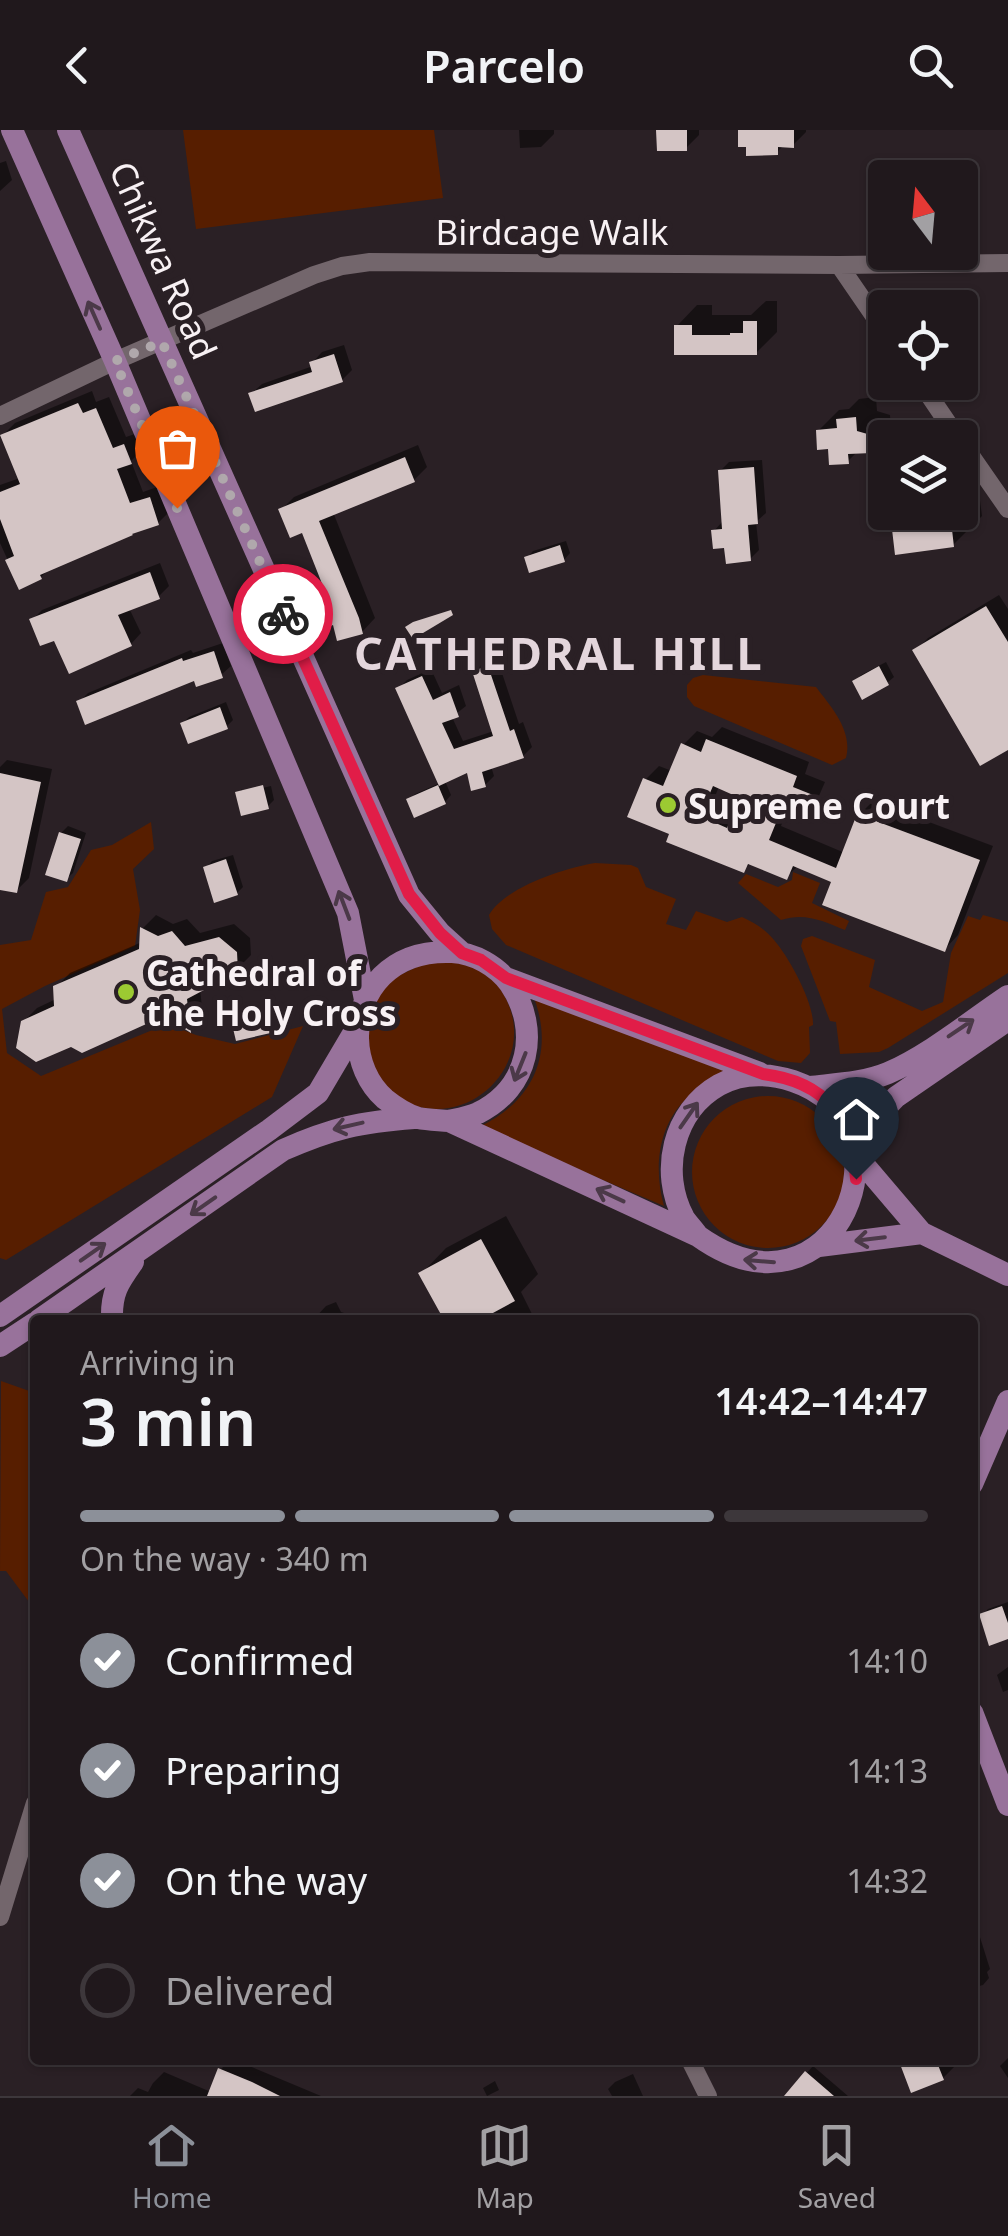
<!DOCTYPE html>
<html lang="en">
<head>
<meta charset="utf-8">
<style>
	:root { --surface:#20181c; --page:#2d2529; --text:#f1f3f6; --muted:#a2a0a3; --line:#3d373b; --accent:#8c9099 }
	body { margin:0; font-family:"Noto Sans",sans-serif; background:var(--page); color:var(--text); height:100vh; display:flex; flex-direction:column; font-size:38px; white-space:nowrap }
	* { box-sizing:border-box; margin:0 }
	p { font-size:32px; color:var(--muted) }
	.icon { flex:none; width:55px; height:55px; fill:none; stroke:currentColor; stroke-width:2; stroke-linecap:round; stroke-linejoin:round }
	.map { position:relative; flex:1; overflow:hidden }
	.side { position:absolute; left:30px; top:1185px; width:948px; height:750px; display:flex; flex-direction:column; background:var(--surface); border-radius:10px; box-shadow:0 2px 8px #0004,0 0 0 2px var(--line) }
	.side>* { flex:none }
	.needle { width:65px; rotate:344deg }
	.buttons { position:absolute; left:868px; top:30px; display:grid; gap:20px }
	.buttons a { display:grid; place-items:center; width:110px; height:110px; border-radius:10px; background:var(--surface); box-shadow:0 2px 8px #0004,0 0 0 2px var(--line); font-size:50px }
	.pin { position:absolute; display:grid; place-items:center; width:85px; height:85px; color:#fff; margin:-102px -42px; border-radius:50% 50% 50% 0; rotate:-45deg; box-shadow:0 0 10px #0007 }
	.pin .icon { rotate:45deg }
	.courier { position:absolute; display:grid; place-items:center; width:100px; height:100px; margin:-50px; border:8px solid #e11d48; border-radius:50%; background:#fff; color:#222; box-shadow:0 2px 12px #0007 }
	.head em { font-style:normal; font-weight:600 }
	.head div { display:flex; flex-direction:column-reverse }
	.head { display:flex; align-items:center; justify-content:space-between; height:170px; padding:0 50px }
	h1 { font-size:65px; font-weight:600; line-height:75px }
	.bar { display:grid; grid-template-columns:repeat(4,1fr); gap:15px 10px; align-content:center; height:120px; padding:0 50px }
	.bar i { height:12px; border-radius:8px; background:var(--line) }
	.bar .active { background:var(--accent) }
	.bar p { grid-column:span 4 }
	ol { padding:0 50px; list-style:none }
	li { display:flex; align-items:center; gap:30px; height:110px }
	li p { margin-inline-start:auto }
	li .icon { padding:10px; border-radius:50%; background:var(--accent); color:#fff; stroke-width:4 }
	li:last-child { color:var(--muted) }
	li i { width:55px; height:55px; border:5px solid var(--line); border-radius:50% }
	header { display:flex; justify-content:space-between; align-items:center; height:130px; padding:0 50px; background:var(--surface); font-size:45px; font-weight:600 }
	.menu { display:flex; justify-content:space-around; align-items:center; height:140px; border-top:2px solid var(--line); background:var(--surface); font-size:28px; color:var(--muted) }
	.menu a { display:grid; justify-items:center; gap:5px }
	.menu .active { color:var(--accent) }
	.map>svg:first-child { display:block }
	.green { fill:#571e00 }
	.shadow { fill:#0007; fill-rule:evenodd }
	.building { fill:#d4c5c5; fill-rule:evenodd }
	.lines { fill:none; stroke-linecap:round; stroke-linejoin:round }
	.minor { stroke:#73666c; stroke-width:18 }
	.major { stroke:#98729b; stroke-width:22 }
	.oneway { stroke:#4b3948 }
	.done { stroke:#b0a8ac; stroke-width:10; stroke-dasharray:0 18 }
	.route { stroke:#e11d48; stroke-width:12 }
	.poi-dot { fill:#9cca32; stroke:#2a2025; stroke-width:4 }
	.labels { text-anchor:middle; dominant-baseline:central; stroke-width:10; stroke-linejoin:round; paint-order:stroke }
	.street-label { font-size:35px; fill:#f8f1f4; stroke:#2a2025 }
	.poi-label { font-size:35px; font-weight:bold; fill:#f8f1f4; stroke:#2a2025; text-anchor:start }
	.district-label { font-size:45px; font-weight:bold; letter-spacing:2.5px; fill:#e4d6dc; stroke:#2a2025 }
</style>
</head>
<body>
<header><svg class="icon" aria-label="back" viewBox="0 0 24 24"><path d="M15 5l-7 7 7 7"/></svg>Parcelo<svg class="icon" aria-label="search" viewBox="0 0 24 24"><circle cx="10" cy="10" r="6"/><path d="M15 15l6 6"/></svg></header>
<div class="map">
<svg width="1008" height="1966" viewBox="0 0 1008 1966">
	<rect width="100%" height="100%" fill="#2a2025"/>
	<!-- green -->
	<path class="green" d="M183,0h251l9,68 -247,31z
		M703,545l113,12c16,21 37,44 30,71l-14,7 -138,-59 -7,-9v-12l6,-7z
		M151,692l3,27 -21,20 7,41 -5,36 -90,40 -43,23 5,44 34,23 126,-52 29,11 39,9 68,-18 -31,71 -266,163 -6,-2v-313l31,-5 15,-48 22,-5 23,-37 21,-5z
		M595,733l36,2 7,3 8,19 30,12 -10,25 20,6 10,-19 31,11 15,-5c13,6 23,12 32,23 15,17 40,63 39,85l-4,2 1,26 -9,10 -23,-2 -272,-116 -14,-16 -3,-14c16,-28 76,-47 106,-52z
		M793,742l27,11 -8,20 37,18 -4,9c-22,-9 -40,-18 -64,-10l-43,-37 8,-9 32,13 14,-7z
		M983,785l25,7v51l-120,75 -9,4 -39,2 -4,-32 -6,-1 -29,-75 2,-7 9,-3 63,24 -6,27 53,24 21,-9 8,-49 17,-37 12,4z
		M440,826c12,4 26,6 37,12 10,5 22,17 27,27 40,72 -47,148 -113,98 -11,-8 -19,-26 -27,-37l13,-70z
		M532,863l195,79c-11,7 -24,14 -35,22 -34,26 -39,74 -28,112l-185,-79c56,-26 77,-77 53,-134z
		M692 1042a76 76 0 1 1 152 0a76 76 0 1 1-152 0Z
		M1,1251l34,12v217l-29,-39h-6z"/>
	<!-- shadow -->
	<path class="shadow" d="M519,0h35v4l-13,13 -21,1z
		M659,0h40v5l-13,13z
		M741,0h65v2l-13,13h-9l-7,7z
		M6,31l6,19 -12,11v-28z
		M766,171h11v31l-21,21h-80l1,-27 20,-21h15v10h39z
		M344,215l8,25 -10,10 -91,14 11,-10 51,-18 -1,-3 10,-11z
		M92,261l4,11 13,-5 17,40 12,-4 6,15 -13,13 12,31 20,-7 8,25 -13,13 -109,46 -8,8 -21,10 -20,-44v-58l20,-7 -18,-42 13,-13z
		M876,267l1,14 13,4 1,15 -20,20 -13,1 -10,10 -18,-15 -12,-15 21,-21 10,-1 10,-10z
		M418,315l9,22 -13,13 -81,32 42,106 -13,14 -28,-11 -27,1 13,-13 12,-6 -29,-73 -22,-20 13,-13z
		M974,324l8,62 -29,29 -61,-33h68v-56z
		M762,330l4,53 -10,9 3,28 -9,9 -23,-13 -13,-15 8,-9 -2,-51 9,-9z
		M566,411l4,12 -6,7 -37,-2 6,-7z
		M160,433l9,23 -10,10 -30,12 12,25 -10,11 -76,-7 -23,-17 10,-10z
		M999,465l9,14v138l-93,-96 13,-13z
		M223,513l8,23 -10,9 -26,2 -116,25 9,-9 103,-43 2,3z
		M497,528l22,66 4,-2 9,25 -9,9 -32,10 3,10 -9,9 -16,-15 -24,11 6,14 -6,7 -36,-2 6,-6 25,-11 -42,-94 9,-9 24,-11 11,24 17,-8 7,21 -14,11 11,24 31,-10 -20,-59 9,-9z
		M886,532l8,15 -7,6 -32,-1 6,-7z
		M226,572l7,18 -6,6 -44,-3 6,-6z
		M722,597l87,35 -4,12 20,8 -10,23 -14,14 -15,-6 -5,13 64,27 14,-38 14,-14 120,45 -35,89 -13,14 -111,-68 -36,-15 -12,11 -35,-14 -8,7 -71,-37 -27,-53 14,-14 13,5 11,-26 14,-14 15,6zM719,656l24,10 -7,16 -23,-10z
		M7,630l45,9 -23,109 -13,13 -16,-4v-120z
		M271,656l3,14 -6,6 -30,-13 4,-4v4z
		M68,696l18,7 -13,40 -7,6 -5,-46z
		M233,725l10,32 -6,6 -31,-25 6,-7z
		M156,785l17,9 14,-5 13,14 34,-9 16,14 1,17 -15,15 -36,19 3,27 -13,14 -26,-16 -141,8 14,-14 19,-9v-12l14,-14 72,-31 1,-14z
		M277,875l4,18 -7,6 -40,-9 7,-6z
		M506,1086l32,58 -17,18 14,28h-88l-25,-47 24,-25z
		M336,1172l5,10 25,8h-53l13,-14z
		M1008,1472v35l-26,-22 6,-6z
		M1008,1537v23l-5,2 -6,-17z
		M979,1804l11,35 -3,3 2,6 -6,7 -11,3v-52z
		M1008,1928v20l-8,-12z
		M230,1930h5l86,36h-191l8,-8 10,4 5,-9 11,-11 47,20 9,-22z
		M902,1930h52l2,5 -13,13 -30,11z
		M813,1936l35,30h-53l-5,-4z
		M633,1944l10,22h-31l-4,-7 7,-7z
		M495,1951l4,9 -12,6 -4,-8z"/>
	<!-- building -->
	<path class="building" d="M656,0h31v21h-30z
		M738,0h56v18l-16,-1v8l-32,1v-9h-8z
		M743,191h14v34h-83v-30h18v10h38v-2h13z
		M334,224l9,28 -88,30 -7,-19 64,-21 -3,-10z
		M78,273l5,10 13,-5 17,40 11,-4 8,20 -15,5 13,34 20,-6 9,28 -27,9 1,1 -93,40 2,4 -23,11 -14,-30 9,-4 -14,-37v-27l20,-8 -20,-49z
		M856,287l1,14 14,4 1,18 -24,1 1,10 -20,1 -1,-16 -11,1 -1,-20 21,-2 -1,-9z
		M405,327l10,25 -96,39 40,97 4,16 -26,7 -4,-16 -23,9 -6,-12 28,-13 -30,-76 -12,5 -12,-29z
		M754,337l4,57 -10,1 3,36 -25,3 -2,-16 -11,1 -2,-19 11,-1 -4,-59z
		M890,382h60l4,35 -59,8z
		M560,415l5,17 -36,11 -5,-16z
		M150,442l10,27 -42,16 14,31 -63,28 -15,-33 -14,5 -11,-27z
		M986,476l22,36v108l-28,16 -68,-116z
		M451,480l2,5 -40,24 -8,-12 8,-5z
		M214,521l9,27 -27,9 -2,-6 -109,44 -9,-24 106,-43 1,3z
		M488,536l22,65 4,-2 10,29 -42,14 4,15 -15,4 -4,-18 -28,13 -44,-98 27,-12 11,24 17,-8 9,25 -17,6 12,26 39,-13 -21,-65z
		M879,536l10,19 -27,15 -10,-19z
		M220,577l8,22 -40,15 -8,-21z
		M706,609l91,37 -4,11 20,8 -11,27 -22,-9 -11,27 67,28 21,-54 123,46 -35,92 -123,-47 9,-23 -38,-16 -6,14 -39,-16 -4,9 -78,-31 3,-8 -42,-17 16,-39 20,8 18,-43 20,9zM713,656l27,12 -13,30 -27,-12z
		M0,643l41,9 -24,111 -17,-3z
		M263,655l6,24 -28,7 -6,-24z
		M438,655l8,19 -32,14 -8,-19z
		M59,702l22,7 -14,43 -22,-7z
		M226,729l12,36 -24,8 -11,-36z
		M140,797l18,9 14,-5 13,15 34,-9 18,15 1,20 -51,27 4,34 -27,-17 -82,37 -11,-6 -35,15 -20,-14 5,-27 33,-15 -1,-20 86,-37z
		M271,880l4,22 -39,9 -5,-21z
		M481,1109l34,62 -35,19h-36l-26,-47z
		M1002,1476l6,17v16l-19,7 -10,-32z
		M912,1930h24l8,20 -33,13 -11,-29z
		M218,1938l34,14 28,14h-73z
		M805,1941l29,25h-50z"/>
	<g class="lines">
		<!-- minor -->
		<path class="minor" d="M839,135l46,67
			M920,252l38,56
			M0,286l115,-55 199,-86 28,-9 28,-4 469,3 169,-2
			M960,310l48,69
			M0,1787l35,-114
			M690,1930l18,36"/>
		<!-- major -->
		<path class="major" d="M12,0l103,231 233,552 17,87
			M68,0l341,765 31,38 22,20
			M506,848l254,95
			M810,957c26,-3 54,-4 78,-14 43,-19 81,-51 120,-77
			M449,991c9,-2 20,-4 29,-8 51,-25 63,-83 32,-129 -13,-18 -36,-31 -58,-32 -25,-1 -51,5 -70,24 -33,33 -32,92 3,123 10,8 21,15 33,19 10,2 21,2 31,3l249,115c139,99 221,-113 95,-155 -25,-8 -50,-9 -74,4 -46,26 -60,87 -35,133 4,6 10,12 14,18
			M854,1023l18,-31 24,-25 112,-77
			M854,1023l68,80 86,42
			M819,1116l103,-13
			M0,1186l269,-186 49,-37 39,-66
			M39,1190l244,-170c50,-22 77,-28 131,-32
			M112,1190c-1,-27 6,-37 21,-58
			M0,1216l35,-23
			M972,1354l36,-83
			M972,1582l36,93"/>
	</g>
	<!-- one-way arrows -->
	<defs><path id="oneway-shaft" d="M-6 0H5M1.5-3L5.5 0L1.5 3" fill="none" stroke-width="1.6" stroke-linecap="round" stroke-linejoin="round" transform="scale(2.5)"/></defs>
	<g class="oneway">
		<use href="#oneway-shaft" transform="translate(94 185) rotate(-114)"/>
		<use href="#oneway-shaft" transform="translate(344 775) rotate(-111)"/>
		<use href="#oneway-shaft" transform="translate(961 898) rotate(-34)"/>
		<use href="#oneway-shaft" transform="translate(520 937) rotate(112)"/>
		<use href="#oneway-shaft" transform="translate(689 985) rotate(-55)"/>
		<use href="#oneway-shaft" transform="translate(348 996) rotate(167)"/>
		<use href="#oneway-shaft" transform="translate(610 1065) rotate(-155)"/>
		<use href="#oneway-shaft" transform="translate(203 1076) rotate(145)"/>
		<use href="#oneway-shaft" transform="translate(870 1109) rotate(173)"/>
		<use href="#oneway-shaft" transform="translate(93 1122) rotate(-35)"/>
		<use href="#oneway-shaft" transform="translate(759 1131) rotate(-175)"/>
	</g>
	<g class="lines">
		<!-- done -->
		<path class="done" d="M177,378l-62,-147 47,-19 121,272"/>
		<!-- route -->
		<path class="route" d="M283,484l126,280 31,39 22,20 19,7 25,18 257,96c64,8 89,44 93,105"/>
	</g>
	<!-- markers -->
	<g class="poi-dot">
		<circle cx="668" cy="675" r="10"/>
		<circle cx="126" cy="862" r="10"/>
	</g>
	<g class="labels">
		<!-- street labels -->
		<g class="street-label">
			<text x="552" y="101">Birdcage Walk</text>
			<text transform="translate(164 130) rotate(66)">Chikwa Road</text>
		</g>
		<!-- poi labels -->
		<g class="poi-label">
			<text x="688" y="675">Supreme Court</text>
			<text x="146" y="842">Cathedral of<tspan x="146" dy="40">the Holy Cross</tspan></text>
		</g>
		<!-- district labels -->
		<g class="district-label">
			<text x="559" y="522">CATHEDRAL HILL</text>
		</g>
	</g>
</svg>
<div class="buttons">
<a><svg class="needle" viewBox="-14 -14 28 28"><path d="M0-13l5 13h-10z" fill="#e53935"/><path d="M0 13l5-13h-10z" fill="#a2a0a3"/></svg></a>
<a><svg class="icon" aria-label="locate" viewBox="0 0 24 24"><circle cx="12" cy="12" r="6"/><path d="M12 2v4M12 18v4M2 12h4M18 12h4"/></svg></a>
<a><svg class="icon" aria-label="layers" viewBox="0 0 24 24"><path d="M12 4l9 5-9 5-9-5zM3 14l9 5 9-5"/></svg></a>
</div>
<div class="pin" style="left:177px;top:378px;background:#ea580c"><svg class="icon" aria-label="bag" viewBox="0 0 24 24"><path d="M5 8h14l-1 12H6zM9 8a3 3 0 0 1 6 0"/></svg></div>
<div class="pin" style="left:856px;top:1049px;background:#1f2937"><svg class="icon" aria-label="home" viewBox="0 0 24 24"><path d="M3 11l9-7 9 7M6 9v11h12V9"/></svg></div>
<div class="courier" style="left:283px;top:484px"><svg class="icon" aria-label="bike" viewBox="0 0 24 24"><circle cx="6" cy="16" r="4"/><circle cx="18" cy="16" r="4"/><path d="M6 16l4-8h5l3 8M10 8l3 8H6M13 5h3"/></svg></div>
<section class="side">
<div class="head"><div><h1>3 min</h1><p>Arriving in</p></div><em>14:42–14:47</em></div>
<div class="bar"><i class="active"></i><i class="active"></i><i class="active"></i><i></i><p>On the way · 340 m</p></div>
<ol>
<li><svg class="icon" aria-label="check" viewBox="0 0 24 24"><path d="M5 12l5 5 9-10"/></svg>Confirmed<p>14:10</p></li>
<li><svg class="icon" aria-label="check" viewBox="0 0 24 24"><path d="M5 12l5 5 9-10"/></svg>Preparing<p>14:13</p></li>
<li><svg class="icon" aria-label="check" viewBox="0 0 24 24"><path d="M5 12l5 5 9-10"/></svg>On the way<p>14:32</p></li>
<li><i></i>Delivered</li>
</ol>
</section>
</div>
<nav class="menu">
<a class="active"><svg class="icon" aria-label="home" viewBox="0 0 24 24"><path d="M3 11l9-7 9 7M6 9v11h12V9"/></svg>Home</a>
<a><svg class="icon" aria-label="map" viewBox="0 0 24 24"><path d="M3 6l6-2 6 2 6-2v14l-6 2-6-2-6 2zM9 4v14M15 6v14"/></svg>Map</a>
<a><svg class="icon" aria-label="saved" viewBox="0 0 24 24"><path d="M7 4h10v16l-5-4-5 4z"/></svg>Saved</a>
</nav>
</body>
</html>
